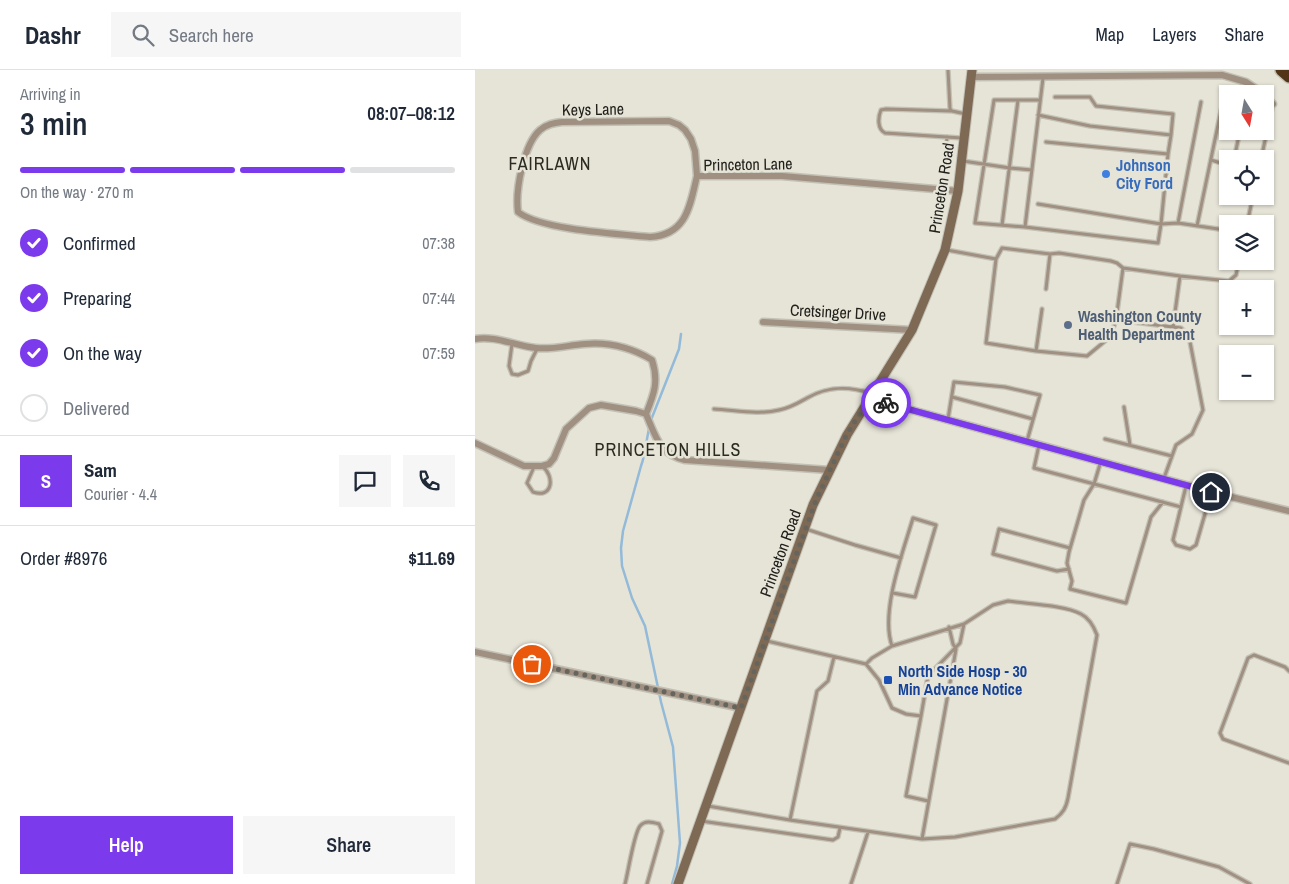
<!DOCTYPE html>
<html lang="en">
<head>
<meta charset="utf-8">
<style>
	:root { --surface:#fff; --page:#f6f6f7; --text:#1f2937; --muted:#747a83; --line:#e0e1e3; --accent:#7c3aed }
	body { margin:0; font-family:"Archivo Narrow",sans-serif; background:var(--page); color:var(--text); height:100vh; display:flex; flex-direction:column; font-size:19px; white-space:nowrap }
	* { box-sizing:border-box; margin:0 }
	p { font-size:16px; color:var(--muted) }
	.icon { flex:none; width:28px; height:28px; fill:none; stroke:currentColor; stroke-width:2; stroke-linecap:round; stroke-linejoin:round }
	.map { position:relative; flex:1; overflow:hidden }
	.side { display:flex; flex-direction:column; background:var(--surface); width:475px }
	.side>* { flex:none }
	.needle { width:32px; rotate:169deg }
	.buttons { position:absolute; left:744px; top:15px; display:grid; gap:10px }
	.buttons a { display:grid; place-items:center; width:55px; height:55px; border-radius:0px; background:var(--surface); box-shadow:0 1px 4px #0004; font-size:25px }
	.pin { position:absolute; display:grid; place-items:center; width:42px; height:42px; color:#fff; margin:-21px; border:2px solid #fff; border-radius:50%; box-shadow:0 1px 5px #0007 }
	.courier { position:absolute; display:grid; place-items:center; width:50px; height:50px; margin:-25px; border:4px solid #7c3aed; border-radius:50%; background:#fff; color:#222; box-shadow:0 1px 6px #0007 }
	.overview em { font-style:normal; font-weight:600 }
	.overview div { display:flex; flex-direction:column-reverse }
	.overview { display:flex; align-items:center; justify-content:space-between; height:85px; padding:0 20px }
	h1 { font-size:32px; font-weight:600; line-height:38px }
	.bar { display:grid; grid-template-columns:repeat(4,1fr); gap:8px 5px; align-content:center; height:60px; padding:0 20px }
	.bar i { height:6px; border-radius:4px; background:var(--line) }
	.bar .selected { background:var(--accent) }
	.bar p { grid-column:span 4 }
	.line { display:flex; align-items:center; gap:12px; padding:0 20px; border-top:1px solid var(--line) }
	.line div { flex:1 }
	.round { display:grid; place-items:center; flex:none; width:52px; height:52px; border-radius:0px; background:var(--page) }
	ol { padding:0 20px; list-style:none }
	li { display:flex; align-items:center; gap:15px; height:55px }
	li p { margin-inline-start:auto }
	li .icon { padding:5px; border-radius:50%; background:var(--accent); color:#fff; stroke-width:4 }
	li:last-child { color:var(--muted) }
	li i { width:28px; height:28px; border:2px solid var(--line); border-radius:50% }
	.button { display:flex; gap:10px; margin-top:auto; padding:10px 20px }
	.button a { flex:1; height:58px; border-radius:0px; background:var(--accent); color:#fff; font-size:20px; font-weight:600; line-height:58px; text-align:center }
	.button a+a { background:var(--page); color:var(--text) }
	header { display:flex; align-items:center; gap:30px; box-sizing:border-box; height:70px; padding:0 25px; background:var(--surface); border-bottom:1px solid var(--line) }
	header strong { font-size:24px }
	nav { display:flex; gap:28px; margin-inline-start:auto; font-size:18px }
	.search { width:350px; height:45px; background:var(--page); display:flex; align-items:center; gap:12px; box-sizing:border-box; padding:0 18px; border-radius:0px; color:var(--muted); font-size:19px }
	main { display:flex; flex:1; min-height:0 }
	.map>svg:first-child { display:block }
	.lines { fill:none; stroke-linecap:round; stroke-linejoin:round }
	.stream { stroke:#93bad8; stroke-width:2.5 }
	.lane-casing { stroke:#c3c1b5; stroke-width:5.5 }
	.street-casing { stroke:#c3c1b5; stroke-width:9 }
	.secondary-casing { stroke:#c3c1b5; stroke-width:11 }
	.highway-casing { stroke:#c3c1b5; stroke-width:14 }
	.lane { stroke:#a09082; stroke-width:3 }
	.street { stroke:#a09082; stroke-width:6 }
	.secondary { stroke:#7e6954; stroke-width:9 }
	.highway { stroke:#513516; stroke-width:11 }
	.done { stroke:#66655d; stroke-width:5; stroke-dasharray:0 9 }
	.route { stroke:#7c3aed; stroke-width:6 }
	.shop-dot { fill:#3f7fe0; stroke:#e6e4d7; stroke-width:2 }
	.service-dot { fill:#5c6f8a; stroke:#e6e4d7; stroke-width:2 }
	.transit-dot { fill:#1a4fb4; stroke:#e6e4d7; stroke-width:2 }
	.labels { text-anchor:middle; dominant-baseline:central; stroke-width:5; stroke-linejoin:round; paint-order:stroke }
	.street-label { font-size:16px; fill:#21201c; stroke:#e6e4d7 }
	.shop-label { font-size:16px; font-weight:bold; fill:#366cbe; stroke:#e6e4d7; text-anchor:start }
	.service-label { font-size:16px; font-weight:bold; fill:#4e5e75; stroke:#e6e4d7; text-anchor:start }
	.transit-label { font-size:16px; font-weight:bold; fill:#164399; stroke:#e6e4d7; text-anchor:start }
	.neighbourhood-label { font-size:18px; letter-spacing:1px; fill:#2c2b21; stroke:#e6e4d7 }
</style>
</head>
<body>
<header>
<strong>Dashr</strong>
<div class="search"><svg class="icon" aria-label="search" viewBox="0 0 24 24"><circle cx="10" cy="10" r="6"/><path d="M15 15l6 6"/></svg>Search here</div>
<nav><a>Map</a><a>Layers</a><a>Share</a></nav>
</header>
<main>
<section class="side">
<div class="overview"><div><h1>3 min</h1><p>Arriving in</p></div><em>08:07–08:12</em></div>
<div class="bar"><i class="selected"></i><i class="selected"></i><i class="selected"></i><i></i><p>On the way · 270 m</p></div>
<ol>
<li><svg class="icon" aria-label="check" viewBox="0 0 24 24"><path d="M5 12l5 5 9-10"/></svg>Confirmed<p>07:38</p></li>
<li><svg class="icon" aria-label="check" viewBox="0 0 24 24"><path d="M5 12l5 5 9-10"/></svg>Preparing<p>07:44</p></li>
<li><svg class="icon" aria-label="check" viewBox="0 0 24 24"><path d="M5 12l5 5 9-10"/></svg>On the way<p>07:59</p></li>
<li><i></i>Delivered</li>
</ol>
<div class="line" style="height:90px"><b class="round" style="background:var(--accent);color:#fff">S</b><div><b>Sam</b><p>Courier · 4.4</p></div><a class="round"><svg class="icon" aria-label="chat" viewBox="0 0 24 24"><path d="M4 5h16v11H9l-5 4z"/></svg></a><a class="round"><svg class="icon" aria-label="phone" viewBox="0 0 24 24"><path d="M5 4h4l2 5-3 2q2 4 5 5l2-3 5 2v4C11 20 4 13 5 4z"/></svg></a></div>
<div class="line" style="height:65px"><div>Order #8976</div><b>$11.69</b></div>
<div class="button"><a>Help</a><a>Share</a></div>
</section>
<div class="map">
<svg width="814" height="814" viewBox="0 0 814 814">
	<rect width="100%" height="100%" fill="#e6e4d7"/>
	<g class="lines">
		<!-- stream -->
		<path class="stream" d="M176,350l28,-71 2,-15
			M175,355c-4,14 -4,28 -9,41l-18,65 -2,17 1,18 10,32 13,28 16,76 12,45 7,96 -3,23 -5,18"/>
		<defs>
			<path id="lane" d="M473,0l2,39 2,2 14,3
				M565,30h-46l-19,123 50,4c6,-49 12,-99 18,-149
				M477,41l-66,-2 -5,1c-3,7 -4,19 4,23l77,5
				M563,45l52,11 81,9 2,-21 -77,-8 -6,-9h-35
				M571,72l122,12 3,-19
				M759,89l6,-28
				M786,89l12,-55
				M736,90l16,5
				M488,91l47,7 22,2
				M469,99l3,-32
				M563,134l123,20 7,-70
				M703,153l23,-121
				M772,154l6,-28
				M527,155l16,-125
				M722,156l26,-125
				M550,157l133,16 3,-19 17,-1 47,7
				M472,180l49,9
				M575,184l9,-1 52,8 6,2 6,5 57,8
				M567,239l-6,42 -50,-8 10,-84 6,-11 48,6 -4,35
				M641,250l7,-52
				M698,257l7,-51 49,5 7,-6 3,-14
				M37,274l-3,22 3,8 6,1 10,-4 3,-10 6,-12
				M561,281l51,5 23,-19 6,-17 65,8 8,8 1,6 13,68 -11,24 -16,11 -12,33
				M477,327l81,22
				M649,337l6,38
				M239,339c21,1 45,6 65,1 11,-2 19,-7 28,-12 21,-12 41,-12 63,-5
				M473,349l6,-37 51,5 35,8 -13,46
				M630,369l67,17
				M564,375l-5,23 147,39
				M626,391l-7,23 -10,16 -15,52 -2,11 5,18 -2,8 56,14 25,-86 12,-15
				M59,397l-7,16 6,9c20,7 22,-16 9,-26
				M711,416l-13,54 3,5 14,4 6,-4 15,-52
				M331,459l49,16 46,13
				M594,499l-12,2 -64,-17 6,-25 71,19
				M292,571l99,23 13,16 13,28 14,6 15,2 -15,80 22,5
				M417,576c-12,-34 11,-94 21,-128l23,7 -21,72 -22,-4
				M814,601l-4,-4 -31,-12 -6,3 -28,75 3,6 66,24
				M446,646l7,-40 32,-33 4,-19
				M233,736l82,14 132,19 33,-2 100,-18c8,-6 11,-11 13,-21l29,-163c-3,-8 -8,-17 -16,-21 -16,-9 -54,-10 -73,-13l-15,4 -29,19 -72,22 -20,12 -6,6
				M315,750l27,-129 11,-10 6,-24
				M226,751l132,19 5,-3 2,-9
				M447,769l34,-190 -3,-5 -4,-17
				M150,814c3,-11 9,-51 15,-58 5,-6 12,-4 19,-2l3,7 -15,53
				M376,814l17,-52
				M642,814l13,-40 24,5 65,18 31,17"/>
			<path id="street" d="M496,7l251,-2 24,7 18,12
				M790,25l8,9
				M222,106l-2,-25 -4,-12 -6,-9 -6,-5 -10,-4 -107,1c-8,1 -15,2 -22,8 -16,14 -25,60 -22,82 23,18 101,22 132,25 37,-2 40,-32 47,-61h85l176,15
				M288,252l149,8
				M0,269c19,-4 41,7 61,9 16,2 33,-3 49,-4 24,-2 47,4 67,16 7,22 2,34 -6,54 10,23 13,40 39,46l144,10
				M397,324l14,9 337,92 66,16
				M0,373l49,23h18l7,-2 5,-6 12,-29 23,-21 12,-3 35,6 10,3
				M0,582l266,56"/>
			<path id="secondary" d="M203,814l135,-379 34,-70 65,-105 33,-80 13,-59 14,-121"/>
			<path id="highway" d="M806,0l8,7"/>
		</defs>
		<!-- lane casing -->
		<use href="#lane" class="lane-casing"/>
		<!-- street casing -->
		<use href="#street" class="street-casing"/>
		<!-- secondary casing -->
		<use href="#secondary" class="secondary-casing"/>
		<!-- highway casing -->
		<use href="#highway" class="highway-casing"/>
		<!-- lane -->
		<use href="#lane" class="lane"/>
		<!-- street -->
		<use href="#street" class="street"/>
		<!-- secondary -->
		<use href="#secondary" class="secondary"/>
		<!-- highway -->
		<use href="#highway" class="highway"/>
	</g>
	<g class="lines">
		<!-- done -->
		<path class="done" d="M57,594l209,44 75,-208 31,-66 25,-40 14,9"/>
		<!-- route -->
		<path class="route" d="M411,333l325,89"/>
	</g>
	<!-- markers -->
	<circle class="shop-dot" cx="631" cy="104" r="5"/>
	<circle class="service-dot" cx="593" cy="255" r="5"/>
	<rect class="transit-dot" x="408" y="605" width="10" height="10" rx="2.5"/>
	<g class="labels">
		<!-- street labels -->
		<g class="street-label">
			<text transform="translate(118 39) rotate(-1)">Keys Lane</text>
			<text transform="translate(273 94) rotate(-1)">Princeton Lane</text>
			<text transform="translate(466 118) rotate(-81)">Princeton Road</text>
			<text transform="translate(363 242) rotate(3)">Cretsinger Drive</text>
			<text transform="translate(305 483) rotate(-70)">Princeton Road</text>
		</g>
		<!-- shop labels -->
		<g class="shop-label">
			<text x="641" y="95">Johnson<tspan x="641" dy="18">City Ford</tspan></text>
		</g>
		<!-- service labels -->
		<g class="service-label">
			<text x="603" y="246">Washington County<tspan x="603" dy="18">Health Department</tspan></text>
		</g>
		<!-- transit labels -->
		<g class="transit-label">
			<text x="423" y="601">North Side Hosp - 30<tspan x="423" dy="18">Min Advance Notice</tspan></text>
		</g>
		<!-- neighbourhood labels -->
		<g class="neighbourhood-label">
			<text x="75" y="93">FAIRLAWN</text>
			<text x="193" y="379">PRINCETON HILLS</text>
		</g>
	</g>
</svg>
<div class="buttons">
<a><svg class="needle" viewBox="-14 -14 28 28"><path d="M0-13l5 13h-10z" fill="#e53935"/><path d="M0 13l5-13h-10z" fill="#747a83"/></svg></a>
<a><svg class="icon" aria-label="locate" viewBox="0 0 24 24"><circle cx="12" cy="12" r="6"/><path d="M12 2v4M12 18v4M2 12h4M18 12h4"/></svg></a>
<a><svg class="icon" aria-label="layers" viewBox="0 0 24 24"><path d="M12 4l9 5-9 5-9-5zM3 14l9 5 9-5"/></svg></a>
<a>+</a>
<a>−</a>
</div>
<div class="pin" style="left:57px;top:594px;background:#ea580c"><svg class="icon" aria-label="bag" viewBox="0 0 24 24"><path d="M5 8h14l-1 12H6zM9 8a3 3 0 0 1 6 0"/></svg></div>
<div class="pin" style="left:736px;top:422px;background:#1f2937"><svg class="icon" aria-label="home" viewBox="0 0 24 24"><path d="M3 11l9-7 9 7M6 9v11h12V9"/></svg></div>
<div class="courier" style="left:411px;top:333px"><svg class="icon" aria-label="bike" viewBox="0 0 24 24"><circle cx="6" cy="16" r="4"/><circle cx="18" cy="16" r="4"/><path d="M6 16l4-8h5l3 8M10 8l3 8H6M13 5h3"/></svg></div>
</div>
</main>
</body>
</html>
